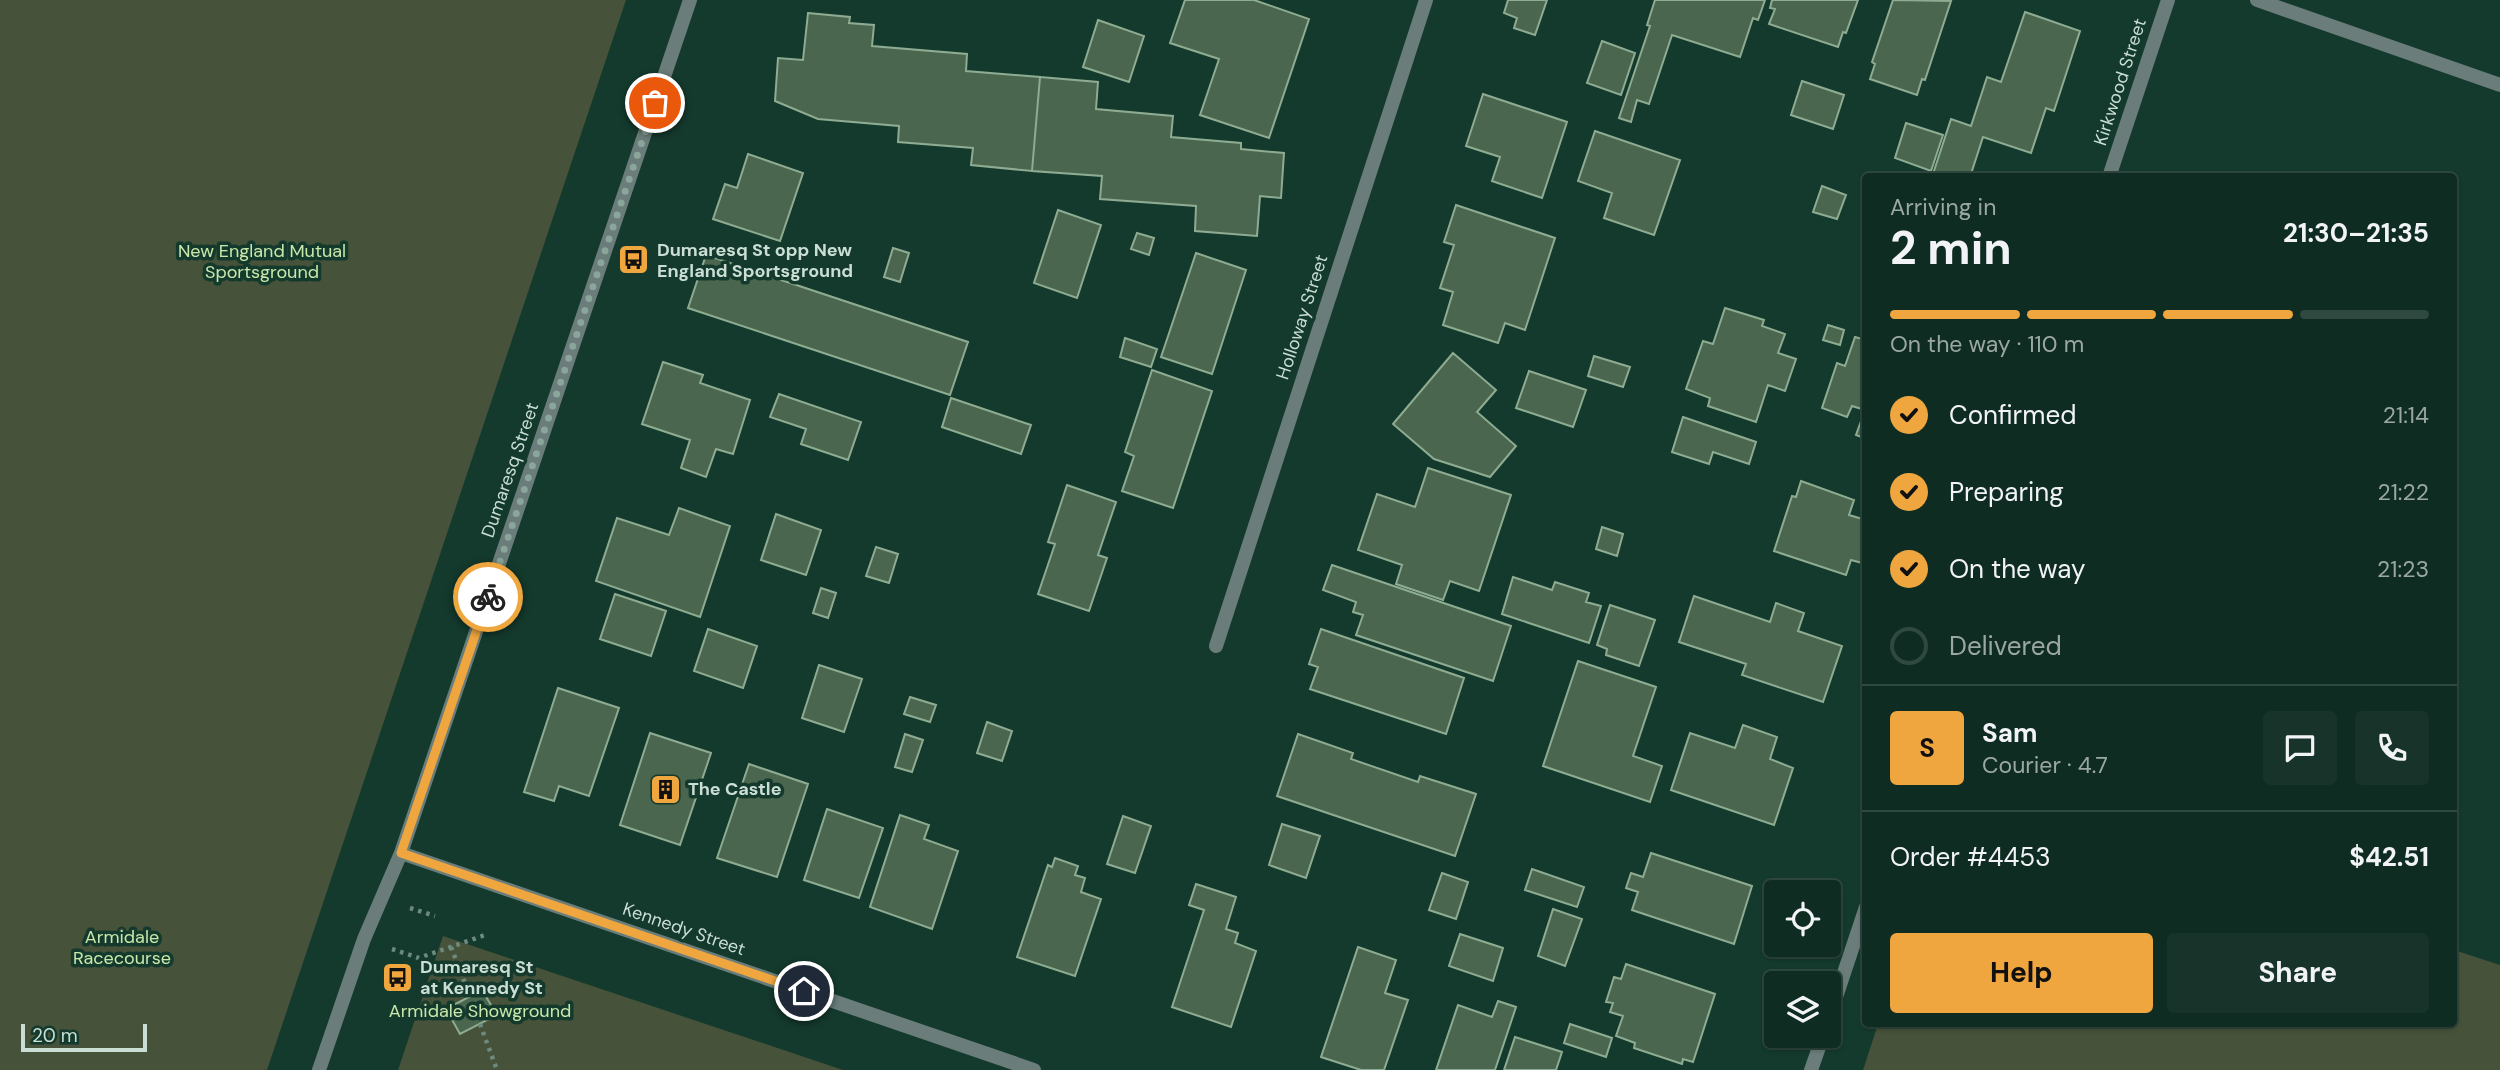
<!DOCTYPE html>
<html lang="en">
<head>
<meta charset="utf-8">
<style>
	:root { --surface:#0f2c22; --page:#18342a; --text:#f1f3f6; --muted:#9ba7a5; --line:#2f4840; --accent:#f0a63f }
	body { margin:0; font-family:"DM Sans",sans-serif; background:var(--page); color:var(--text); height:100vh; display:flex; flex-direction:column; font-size:26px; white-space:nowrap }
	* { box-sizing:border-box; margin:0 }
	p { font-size:23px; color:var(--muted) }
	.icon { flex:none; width:38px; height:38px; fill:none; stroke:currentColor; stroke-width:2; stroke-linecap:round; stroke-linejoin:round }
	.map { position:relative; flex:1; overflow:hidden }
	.side { position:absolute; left:1862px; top:173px; width:595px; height:854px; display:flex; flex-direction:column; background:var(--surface); border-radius:7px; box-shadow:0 2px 5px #0004,0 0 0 2px var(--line) }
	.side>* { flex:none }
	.controls { position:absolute; left:1764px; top:880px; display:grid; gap:14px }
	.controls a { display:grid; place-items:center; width:77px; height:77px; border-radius:7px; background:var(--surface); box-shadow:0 2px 5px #0004,0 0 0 2px var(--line); font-size:35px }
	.scale { position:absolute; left:21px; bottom:18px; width:126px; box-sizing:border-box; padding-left:7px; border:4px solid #caded5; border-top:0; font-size:19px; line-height:24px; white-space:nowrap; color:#caded5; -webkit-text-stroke:5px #143a2d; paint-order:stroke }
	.pin { position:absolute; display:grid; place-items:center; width:60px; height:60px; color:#fff; margin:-30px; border:4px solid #fff; border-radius:50%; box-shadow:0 2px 7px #0007 }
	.courier { position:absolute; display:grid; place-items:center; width:70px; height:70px; margin:-35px; border:5px solid #f0a63f; border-radius:50%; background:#fff; color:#222; box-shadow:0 2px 9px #0007 }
	.head em { font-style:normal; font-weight:700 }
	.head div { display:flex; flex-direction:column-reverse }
	.head { display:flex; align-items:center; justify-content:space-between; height:119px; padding:0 28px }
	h1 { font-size:46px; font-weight:700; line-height:52px }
	.bar { display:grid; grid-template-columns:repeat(4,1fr); gap:10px 7px; align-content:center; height:84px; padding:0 28px }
	.bar i { height:9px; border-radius:5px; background:var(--line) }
	.bar .current { background:var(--accent) }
	.bar p { grid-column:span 4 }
	.line { display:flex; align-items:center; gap:18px; padding:0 28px; border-top:2px solid var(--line) }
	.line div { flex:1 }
	.round { display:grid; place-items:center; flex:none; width:74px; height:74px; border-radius:7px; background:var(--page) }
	ol { padding:0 28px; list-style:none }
	li { display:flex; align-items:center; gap:21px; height:77px }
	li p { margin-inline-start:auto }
	li .icon { padding:7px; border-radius:50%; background:var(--accent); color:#111; stroke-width:4 }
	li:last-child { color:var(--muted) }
	li i { width:38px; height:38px; border:4px solid var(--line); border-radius:50% }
	.cta { display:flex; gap:14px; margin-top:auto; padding:14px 28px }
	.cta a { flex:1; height:80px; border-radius:7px; background:var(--accent); color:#111; font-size:28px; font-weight:700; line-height:80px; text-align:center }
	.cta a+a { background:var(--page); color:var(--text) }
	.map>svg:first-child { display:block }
	.green { fill:#465239 }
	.building { fill:#4b664e; stroke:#8eac92; stroke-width:2 }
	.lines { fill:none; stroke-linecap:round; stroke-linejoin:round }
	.path { stroke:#6d8a7f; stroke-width:4.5; stroke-dasharray:3.5 5; stroke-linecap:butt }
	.street { stroke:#6a7d7a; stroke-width:14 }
	.done { stroke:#8aa59a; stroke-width:7; stroke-dasharray:0 12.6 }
	.route { stroke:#f0a63f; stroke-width:9 }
	.labels { text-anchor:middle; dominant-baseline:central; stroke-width:7; stroke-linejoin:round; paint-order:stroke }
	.street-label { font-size:18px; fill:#caded5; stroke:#143a2d }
	.poi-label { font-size:18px; font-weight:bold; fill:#caded5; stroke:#143a2d; text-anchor:start }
	.park-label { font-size:18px; fill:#cae8aa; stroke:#143a2d }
</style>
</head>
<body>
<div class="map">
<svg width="2500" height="1070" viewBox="0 0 2500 1070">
	<rect width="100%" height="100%" fill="#143a2d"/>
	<!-- green -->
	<path class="green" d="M0,0h626l-359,1070h-267z
		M443,936l400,134h-445z
		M2454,950l46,15v105h-637l15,-46h576z"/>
	<!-- building -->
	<path class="building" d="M1185,0h69l55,19 -40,119 -69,-23 19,-56 -49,-16z
		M1508,0h39l-12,35 -21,-7 3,-10 -13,-5z
		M1655,0h110l-7,20 -5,-2 -13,39 -68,-22 -23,69 -12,-4 -6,22 -12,-4 31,-92 -3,-1z
		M1772,0h86l-12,33 -3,-1 -5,15 -69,-23 6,-15 -5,-1z
		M1893,0l58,1 -26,79 -3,-1 -5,16 -47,-16 5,-15 -3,-2z
		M2025,12l55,19 -26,80 -8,-3 -15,45 -48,-16 -13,40h-38l19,-58 20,7 16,-49 14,5z
		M808,13l42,4 -1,6 25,2 -2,21 95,8 -1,17 74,6 -8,94 -61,-6 2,-17 -75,-6 1,-16 -81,-7 -43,-18 3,-43 25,2z
		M1098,20l46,16 -15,46 -46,-15z
		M1602,41l33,12 -14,42 -34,-12z
		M1040,77l58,5 -2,27 77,7 -2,21 70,6v6l43,4 -3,45 -21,-2 -3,40 -62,-5 1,-25 -96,-7 2,-23 -70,-5z
		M1802,81l42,14 -11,34 -42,-14z
		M1483,94l84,28 -25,76 -50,-17 8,-24 -34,-11z
		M1906,123l37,12 -12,36 -36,-13z
		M1595,131l85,29 -26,75 -50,-17 8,-25 -34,-12z
		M748,154l55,19 -23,68 -67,-22 12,-35 12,4z
		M1822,186l24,9 -9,24 -24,-7z
		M1456,205l99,33 -30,92 -20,-7 -7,20 -55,-18 10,-33 -13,-4 14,-43 -10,-3z
		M1058,210l43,15 -24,73 -43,-15z
		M1137,233l17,5 -5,17 -18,-6z
		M893,248l16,5 -9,29 -16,-5z
		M1196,253l50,17 -34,104 -51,-17z
		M706,255l262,87 -18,53 -262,-87z
		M1725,308l39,12 -2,6 23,8 -7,19 18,6 -11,32 -17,-6 -12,37 -48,-16 2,-8 -24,-9 17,-48 10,3z
		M1828,325l16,5 -4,15 -17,-5z
		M1855,337l11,3v99l-10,-4 9,-25 -13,-4 -5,11 -25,-9 15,-45 8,3z
		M1125,338l32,11 -6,18 -31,-10z
		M1453,353l43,37 -19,22 39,34 -26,31 -56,-18 -41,-35z
		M1594,356l36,11 -7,20 -35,-11z
		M663,362l40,13 -3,8 50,17 -17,54 -17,-5 -10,28 -25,-9 9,-28 -48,-16z
		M1152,370l60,21 -39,117 -51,-17 12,-35 -9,-4z
		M1529,371l57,19 -13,37 -57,-19z
		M779,394l82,28 -13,38 -47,-16 5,-15 -36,-12z
		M951,398l80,27 -10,29 -79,-27z
		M1683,417l73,25 -7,22 -36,-12 -4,12 -37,-12z
		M1428,468l83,27 -32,96 -29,-10 -7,19 -47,-16 6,-19 -44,-15 19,-56 38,13z
		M1801,481l53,19 -5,15 17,5v31l-4,12 -11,-3 -5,15 -72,-24 18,-55 4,1z
		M1067,485l49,17 -18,53 9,3 -18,53 -51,-17 17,-50 -7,-2z
		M679,508l51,18 -30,91 -104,-36 21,-63 52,17z
		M776,514l45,16 -15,45 -45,-15z
		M1602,527l21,7 -6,22 -21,-7z
		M876,547l22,7 -9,29 -23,-7z
		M1332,565l179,61 -18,55 -137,-46 7,-20 -10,-3 3,-10 -33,-12z
		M1513,577l39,13 3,-8 34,11 -3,9 15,4 -12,37 -87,-29z
		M821,588l15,5 -8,25 -15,-5z
		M615,594l51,17 -15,45 -51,-17z
		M1694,596l76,26 6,-19 28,10 -6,18 44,15 -19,56 -81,-27 4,-11 -67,-22z
		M1610,605l45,15 -16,46 -33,-11 1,-6 -10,-4z
		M708,629l49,17 -14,42 -49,-17z
		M1321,629l143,49 -18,56 -136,-45 8,-22 -9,-3z
		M1578,661l78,26 -23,69 29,10 -12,36 -107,-36z
		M819,665l43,14 -18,53 -42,-14z
		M558,688l61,20 -30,88 -30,-10 -5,15 -30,-9z
		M910,697l26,8 -6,17 -26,-8z
		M987,722l25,9 -10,30 -25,-8z
		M1743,725l34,12 -7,22 23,9 -19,57 -103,-35 19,-57 45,15z
		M650,733l61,20 -31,92 -60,-20z
		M905,734l18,6 -11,32 -17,-5z
		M1298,734l55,19 -2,6 67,23 2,-6 56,18 -21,62 -178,-60z
		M749,764l59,20 -31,93 -60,-19z
		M827,809l56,19 -24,70 -55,-18z
		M900,815l29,10 -5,14 34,12 -26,78 -62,-22z
		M1123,816l28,10 -16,47 -28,-9z
		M1282,824l38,12 -14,42 -37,-13z
		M1651,853l101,33 -18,58 -102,-34 6,-18 -12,-4 5,-15 12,4z
		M1055,858l23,8 -3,9 10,3 -4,14 20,7 -26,77 -58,-19 31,-92 4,2z
		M1532,869l52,18 -7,20 -52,-17z
		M1442,873l26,9 -12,37 -27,-9z
		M1196,884l40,13 -10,32 12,4 -3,10 21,8 -25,76 -59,-20 32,-97 -15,-5z
		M1553,909l29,10 -17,47 -27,-10z
		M1460,934l43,14 -10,33 -44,-15z
		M1358,947l38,13 -11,33 23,7 -24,70h-23l-40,-13z
		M1626,964l89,30 -22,68 -10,-3 -1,5 -48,-16 1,-5 -19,-7 7,-20 -13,-4 3,-9 -7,-1 8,-25 7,2z
		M482,990l15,25 -37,19 -14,-25z
		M1498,1001l18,6 -21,63h-59l22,-65 34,12z
		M1570,1024l42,14 -6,19 -42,-14z
		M1515,1037l47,15 -6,18h-52z"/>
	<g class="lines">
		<!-- path -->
		<path class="path" d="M410,908l25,8
			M451,947l19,49
			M392,949l27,9 69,-24
			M480,1024l17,46"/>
		<!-- street -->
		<path class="street" d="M2257,0l243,85
			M2109,177l59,-177
			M1216,646l210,-646
			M401,853l633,217
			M1829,1018l37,-111
			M319,1070l45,-131 37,-86 289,-853
			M1811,1070l12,-34"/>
	</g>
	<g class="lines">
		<!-- done -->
		<path class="done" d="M488,597l167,-494"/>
		<!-- route -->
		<path class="route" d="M488,597l-87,256 403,138"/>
	</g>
	<!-- icons -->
	<defs>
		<symbol id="bus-square" viewBox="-11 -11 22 22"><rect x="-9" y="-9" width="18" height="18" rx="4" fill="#f0a63f" stroke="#143a2d"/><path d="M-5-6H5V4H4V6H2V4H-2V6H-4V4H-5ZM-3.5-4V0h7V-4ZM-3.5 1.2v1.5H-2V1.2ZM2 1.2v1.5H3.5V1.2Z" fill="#111"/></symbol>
		<symbol id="building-square" viewBox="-11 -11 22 22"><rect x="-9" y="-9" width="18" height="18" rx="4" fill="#f0a63f" stroke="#143a2d"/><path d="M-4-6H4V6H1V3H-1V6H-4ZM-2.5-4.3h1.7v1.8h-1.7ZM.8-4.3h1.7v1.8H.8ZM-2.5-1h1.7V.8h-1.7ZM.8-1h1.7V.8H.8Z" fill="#111"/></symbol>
	</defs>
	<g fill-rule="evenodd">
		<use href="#bus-square" x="616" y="242" width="35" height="35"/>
		<use href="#building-square" x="648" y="772" width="35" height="35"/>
		<use href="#bus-square" x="380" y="960" width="35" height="35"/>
	</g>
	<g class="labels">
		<!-- street labels -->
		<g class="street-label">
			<text transform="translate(2120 82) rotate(-72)">Kirkwood Street</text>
			<text transform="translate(1302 317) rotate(-72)">Holloway Street</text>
			<text transform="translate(510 470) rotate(-71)">Dumaresq Street</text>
			<text transform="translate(684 929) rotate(19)">Kennedy Street</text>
		</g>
		<!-- poi labels -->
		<g class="poi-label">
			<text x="657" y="250">Dumaresq St opp New<tspan x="657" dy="21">England Sportsground</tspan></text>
			<text x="688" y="789">The Castle</text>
			<text x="420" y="967">Dumaresq St<tspan x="420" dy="21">at Kennedy St</tspan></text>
		</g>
		<!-- park labels -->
		<g class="park-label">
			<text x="262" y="251">New England Mutual<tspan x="262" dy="21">Sportsground</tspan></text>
			<text x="122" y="937">Armidale<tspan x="122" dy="21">Racecourse</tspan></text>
			<text x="480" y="1011">Armidale Showground</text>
		</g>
	</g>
</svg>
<div class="controls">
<a><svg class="icon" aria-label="locate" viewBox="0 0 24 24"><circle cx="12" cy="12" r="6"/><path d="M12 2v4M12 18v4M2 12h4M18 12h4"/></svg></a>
<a><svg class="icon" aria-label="layers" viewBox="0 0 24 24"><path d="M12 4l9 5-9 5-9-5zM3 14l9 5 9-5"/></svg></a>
</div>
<div class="scale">20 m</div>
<div class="pin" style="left:655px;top:103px;background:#ea580c"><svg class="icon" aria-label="bag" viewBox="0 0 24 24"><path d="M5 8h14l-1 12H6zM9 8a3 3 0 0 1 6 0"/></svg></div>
<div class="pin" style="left:804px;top:991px;background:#1f2937"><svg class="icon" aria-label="home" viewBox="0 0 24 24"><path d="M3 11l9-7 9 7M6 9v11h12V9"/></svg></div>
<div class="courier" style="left:488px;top:597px"><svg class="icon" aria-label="bike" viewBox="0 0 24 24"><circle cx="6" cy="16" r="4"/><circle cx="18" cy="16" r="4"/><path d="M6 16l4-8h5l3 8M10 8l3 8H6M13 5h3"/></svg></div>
<section class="side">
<div class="head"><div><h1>2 min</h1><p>Arriving in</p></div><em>21:30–21:35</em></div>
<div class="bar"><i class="current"></i><i class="current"></i><i class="current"></i><i></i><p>On the way · 110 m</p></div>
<ol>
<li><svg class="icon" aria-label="check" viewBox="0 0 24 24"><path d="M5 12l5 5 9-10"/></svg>Confirmed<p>21:14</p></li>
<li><svg class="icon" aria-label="check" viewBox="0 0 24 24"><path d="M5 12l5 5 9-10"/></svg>Preparing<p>21:22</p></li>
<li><svg class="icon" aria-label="check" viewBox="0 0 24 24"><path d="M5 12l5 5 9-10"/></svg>On the way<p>21:23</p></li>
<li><i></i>Delivered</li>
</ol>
<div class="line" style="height:126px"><b class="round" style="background:var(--accent);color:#111">S</b><div><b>Sam</b><p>Courier · 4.7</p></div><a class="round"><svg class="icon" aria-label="chat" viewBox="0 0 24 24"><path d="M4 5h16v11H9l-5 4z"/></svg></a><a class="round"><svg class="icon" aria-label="phone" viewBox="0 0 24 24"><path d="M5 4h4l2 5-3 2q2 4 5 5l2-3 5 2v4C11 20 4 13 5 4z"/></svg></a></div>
<div class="line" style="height:91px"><div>Order #4453</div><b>$42.51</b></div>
<div class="cta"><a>Help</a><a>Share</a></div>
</section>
</div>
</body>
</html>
